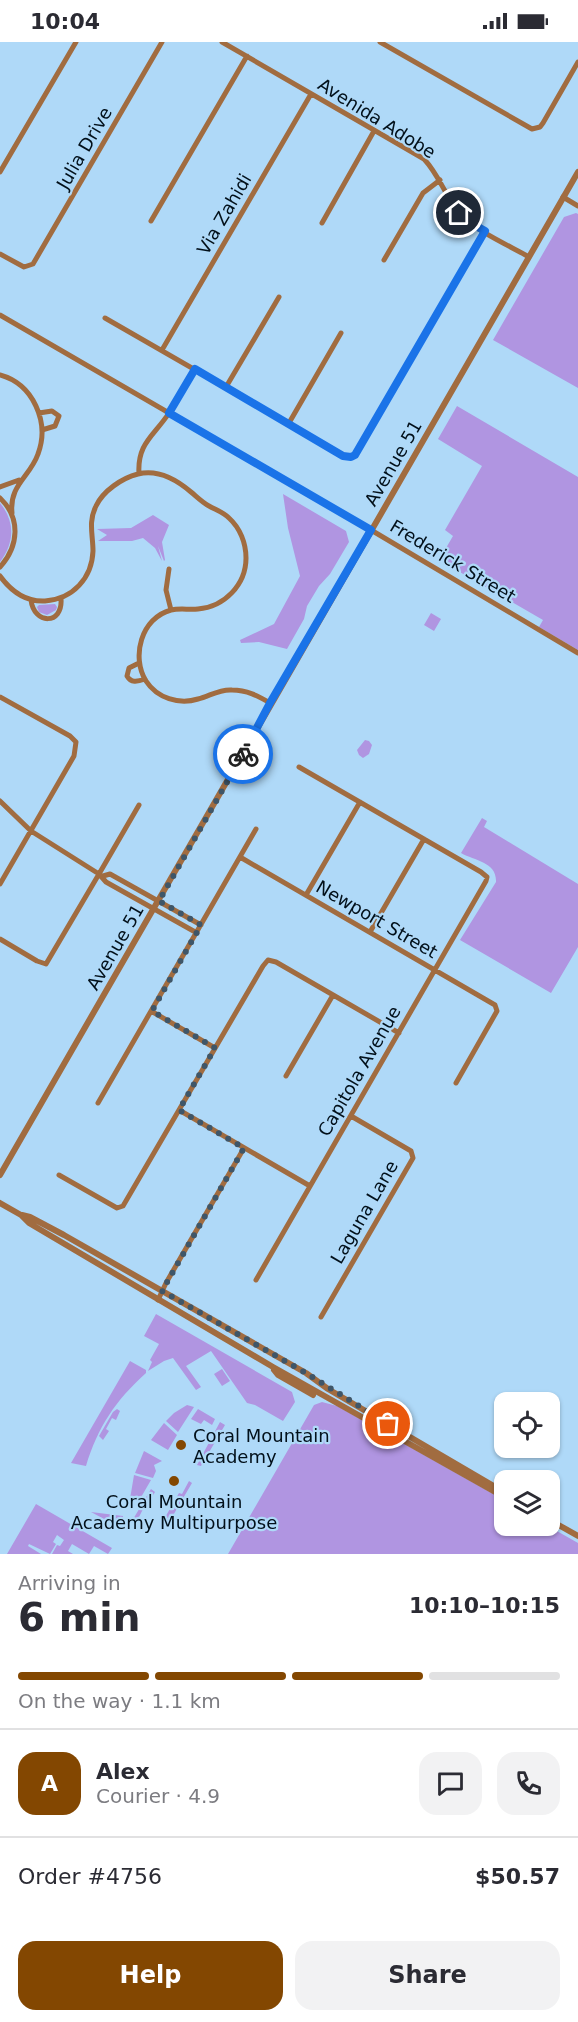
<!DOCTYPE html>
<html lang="en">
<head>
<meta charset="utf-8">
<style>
	:root { --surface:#fff; --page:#f2f2f3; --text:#2b2b33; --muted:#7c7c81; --line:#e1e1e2; --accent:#834701 }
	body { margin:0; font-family:"DejaVu Sans",sans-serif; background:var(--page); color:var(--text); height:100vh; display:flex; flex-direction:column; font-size:22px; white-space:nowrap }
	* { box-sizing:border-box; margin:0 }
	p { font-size:20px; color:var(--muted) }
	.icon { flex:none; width:33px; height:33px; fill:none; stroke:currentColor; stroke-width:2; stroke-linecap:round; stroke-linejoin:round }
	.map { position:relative; height:1512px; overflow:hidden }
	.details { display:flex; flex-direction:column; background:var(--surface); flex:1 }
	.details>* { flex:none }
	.fabs { position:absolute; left:494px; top:1350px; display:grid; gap:12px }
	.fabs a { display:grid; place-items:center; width:66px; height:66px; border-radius:12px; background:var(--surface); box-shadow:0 2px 4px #0004; font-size:30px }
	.pin { position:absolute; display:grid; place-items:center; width:51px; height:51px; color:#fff; margin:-26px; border:3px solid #fff; border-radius:50%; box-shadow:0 2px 6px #0007 }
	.courier { position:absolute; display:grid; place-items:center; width:60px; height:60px; margin:-30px; border:4px solid #1a73e8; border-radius:50%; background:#fff; color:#222; box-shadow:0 2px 8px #0007 }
	.summary em { font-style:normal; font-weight:800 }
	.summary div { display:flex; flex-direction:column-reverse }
	.summary { display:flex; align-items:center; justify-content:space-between; height:102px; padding:0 18px }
	h1 { font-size:39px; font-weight:800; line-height:45px }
	.bar { display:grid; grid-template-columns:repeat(4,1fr); gap:9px 6px; align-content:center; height:72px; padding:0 18px }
	.bar i { height:8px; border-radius:4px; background:var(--line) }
	.bar .on { background:var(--accent) }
	.bar p { grid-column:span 4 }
	.line { display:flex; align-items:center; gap:15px; padding:0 18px; border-top:2px solid var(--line) }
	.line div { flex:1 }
	.round { display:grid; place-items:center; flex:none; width:63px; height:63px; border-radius:18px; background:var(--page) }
	.button { display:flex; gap:12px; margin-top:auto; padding:12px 18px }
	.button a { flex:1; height:69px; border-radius:18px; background:var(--accent); color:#fff; font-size:24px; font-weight:800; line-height:69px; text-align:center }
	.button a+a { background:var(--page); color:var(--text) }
	.status { display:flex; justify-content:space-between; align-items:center; height:42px; padding:0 30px; background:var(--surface); direction:ltr }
	.status svg { height:16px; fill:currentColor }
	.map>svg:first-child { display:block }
	.green { fill:#b095e1 }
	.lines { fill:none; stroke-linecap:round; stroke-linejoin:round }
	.minor { stroke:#a16c40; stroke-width:5 }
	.tertiary { stroke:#a16c40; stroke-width:6 }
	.done { stroke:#3f5668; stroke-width:6; stroke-dasharray:0 10.8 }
	.route { stroke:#1a73e8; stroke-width:8 }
	.poi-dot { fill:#834701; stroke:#afd9f8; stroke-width:2 }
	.labels { text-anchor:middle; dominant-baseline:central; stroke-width:4.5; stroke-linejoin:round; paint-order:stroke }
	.street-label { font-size:18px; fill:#02101a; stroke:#afd9f8 }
	.poi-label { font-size:18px; fill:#02101a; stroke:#afd9f8; text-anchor:start }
</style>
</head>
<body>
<div class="status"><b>10:04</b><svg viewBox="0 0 49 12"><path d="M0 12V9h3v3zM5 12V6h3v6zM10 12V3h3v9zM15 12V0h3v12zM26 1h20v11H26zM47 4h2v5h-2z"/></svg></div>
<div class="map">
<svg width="578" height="1512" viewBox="0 0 578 1512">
	<rect width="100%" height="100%" fill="#afd9f8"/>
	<!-- green -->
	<path class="green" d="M576,171l2,1v174l-85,-48 71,-123z
		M457,364l121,71v173l-39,-23 4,-7 -104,-60 14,-24 -8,-6 37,-64 -44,-27z
		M283,452l63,37 3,11 -19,32 -11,12 -12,20 -3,13 -17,30 -28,-7 -18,1 -1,-3 34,-16 26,-48 -12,-48z
		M0,461c15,18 15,39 0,59z
		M153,473l16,10 -7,17 3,18 -1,1 -6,-15 4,15 -7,-13 -12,-10 -11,3h-34l9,-6 -10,-6 34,-1z
		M55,562l2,3 -1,3 -9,5 -8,-3 -2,-5 2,-2z
		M431,571l10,6 -7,12 -10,-6z
		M365,698l4,1 3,4 -3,9 -6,4 -4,-3 -2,-5z
		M482,776l5,3 -3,6 94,57v63l-27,46 -91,-53 36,-58c1,-20 -21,-21 -35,-29z
		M156,1272l136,78 3,10 -12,19 -28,-16 -8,-2 -36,-52 -25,15 15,21 -5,3 -23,-32 -9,3 -16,10 4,-9 -2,-2 9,-16 -15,-8z
		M130,1319l16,9v3c-31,28 -48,54 -60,93l-15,-3z
		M222,1327l8,12 -8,5 -8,-12z
		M322,1360l15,4 167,94v26h44l30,17v11h-350l86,-149z
		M187,1363l7,2 -16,25 -12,-11 8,-8z
		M117,1367l3,2 -4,9 -4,-2 -6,11 3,2 -6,9 -4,-4 14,-24z
		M198,1367l17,10 -3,6 -8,-5 -3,4 -10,-5z
		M220,1380l5,3 -24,41 -4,-1z
		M164,1381l13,12 -9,15 -17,-10z
		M144,1409l18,10 -8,4 2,6 -3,7 -18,-5z
		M134,1433l17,5 -11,19h-10z
		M189,1439l3,2 -24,41 -5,-3 16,-28 3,1z
		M151,1447l4,3 -10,17h-2l-7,14 -4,-2z
		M36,1462l76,44 -4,6 -14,-8 -5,8 -17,-10 -4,7 5,3h-21l5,-9 3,1 4,-6 -7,-5 -4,7 3,2 -6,10 -21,-10 -1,2 13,8h-34z
		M91,1470l32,4 -1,9 -3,2z"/>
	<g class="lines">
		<!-- minor -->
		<path class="minor" d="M222,0l202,117c16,17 22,39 36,55 14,16 50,32 69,43
			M380,0l152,87 8,-2 3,-4 35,-61
			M0,130l76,-130
			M563,155l15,9
			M151,179l96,-165
			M322,181l52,-92
			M0,212l24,13 9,-3 129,-222
			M384,218l39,-67 17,-13
			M0,273l371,215 207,123
			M105,276l238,137 8,2 7,-6 127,-220
			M162,308l149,-256
			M0,333c33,9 50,47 38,79 -8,23 -29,31 -26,59
			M226,345l53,-90
			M39,371l13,-2 7,5 -4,10 -13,4
			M289,381l52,-90
			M139,432c-2,-31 15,-38 30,-61 10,-14 17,-29 26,-44
			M0,445l19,-7
			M0,456c21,20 19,48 0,69
			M169,527l-3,21 5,20
			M0,534c11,15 25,26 45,25 28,-2 47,-23 48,-50 0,-16 -5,-29 3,-45 7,-15 26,-28 42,-32 20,-5 39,6 53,18 6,5 12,11 18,14 7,4 14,6 20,12 11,10 17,25 17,40 0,27 -22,49 -48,51 -9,1 -18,-1 -27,1 -30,8 -40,47 -25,71 11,17 33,24 52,18 12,-3 21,-10 34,-9 15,0 26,6 38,13
			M31,558c3,25 32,25 30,-1
			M139,621l-10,5 -2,8c4,7 10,6 18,3
			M0,655l70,39 6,6 -2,14 -74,128
			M0,759l31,30 68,43 40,-69
			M240,815l255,148 2,6 -41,72
			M103,834l7,-2 91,51
			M306,853l54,-93
			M370,890l54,-93
			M0,897l37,22 9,3 53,-90 7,8 91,51
			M151,969l64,37
			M286,1034l47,-81
			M98,1061l158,-274
			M179,1068l131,76
			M59,1133l58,33 6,-2 140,-240 5,-6 8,2 123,71
			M256,1238l230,-399 1,-4 -6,-5 -182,-105
			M158,1258l8,-17 78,-135
			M321,1275l92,-159 -2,-7 -60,-35"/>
		<!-- tertiary -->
		<path class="tertiary" d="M0,1133l578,-1003
			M0,1161l21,12 8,8 244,144 231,130
			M22,1173l8,2 34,18 242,138 22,16 176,103
			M274,1328l4,5 35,20
			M549,1475l6,6 23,13"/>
	</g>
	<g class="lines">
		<!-- done -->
		<path class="done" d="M243,712l-84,147 42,24 -49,86 63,37 -36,62 65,38 -82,143 144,82 82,51"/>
		<!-- route -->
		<path class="route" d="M243,712l27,-51 101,-173 -202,-117 26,-44 148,87 8,1 4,-2 130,-224 -16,-9 -10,-9"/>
	</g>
	<!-- markers -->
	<g class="poi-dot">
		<circle cx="181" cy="1403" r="6"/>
		<circle cx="174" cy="1439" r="6"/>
	</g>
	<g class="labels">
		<!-- street labels -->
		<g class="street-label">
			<text transform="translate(377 76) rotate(32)">Avenida Adobe</text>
			<text transform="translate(84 106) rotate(-60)">Julia Drive</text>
			<text transform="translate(224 172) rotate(-60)">Via Zahidi</text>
			<text transform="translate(393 421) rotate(-60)">Avenue 51</text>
			<text transform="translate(453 519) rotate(31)">Frederick Street</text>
			<text transform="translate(377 877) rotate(30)">Newport Street</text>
			<text transform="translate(115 905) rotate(-60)">Avenue 51</text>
			<text transform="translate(359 1029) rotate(-60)">Capitola Avenue</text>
			<text transform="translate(364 1170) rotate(-60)">Laguna Lane</text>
		</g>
		<!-- poi labels -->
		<g class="poi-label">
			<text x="193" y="1393">Coral Mountain<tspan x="193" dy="21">Academy</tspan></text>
			<text x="174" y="1459" text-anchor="middle">Coral Mountain<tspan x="174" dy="21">Academy Multipurpose</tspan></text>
		</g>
	</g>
</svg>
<div class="fabs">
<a><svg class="icon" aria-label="locate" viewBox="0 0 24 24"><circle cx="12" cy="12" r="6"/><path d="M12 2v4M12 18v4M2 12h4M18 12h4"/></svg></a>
<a><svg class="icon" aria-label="layers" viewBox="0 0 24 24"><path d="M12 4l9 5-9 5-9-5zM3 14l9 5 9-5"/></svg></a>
</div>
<div class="pin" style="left:388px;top:1382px;background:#ea580c"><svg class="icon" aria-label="bag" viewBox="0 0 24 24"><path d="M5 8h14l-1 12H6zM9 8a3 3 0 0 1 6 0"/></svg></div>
<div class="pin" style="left:459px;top:171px;background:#1f2937"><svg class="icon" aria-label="home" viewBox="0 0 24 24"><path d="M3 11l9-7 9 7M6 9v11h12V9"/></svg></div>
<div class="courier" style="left:243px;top:712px"><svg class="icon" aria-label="bike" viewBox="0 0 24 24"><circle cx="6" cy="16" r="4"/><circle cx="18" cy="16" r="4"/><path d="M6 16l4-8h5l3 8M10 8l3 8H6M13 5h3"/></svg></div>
</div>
<section class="details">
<div class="summary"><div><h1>6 min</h1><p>Arriving in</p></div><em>10:10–10:15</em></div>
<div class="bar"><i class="on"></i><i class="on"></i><i class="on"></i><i></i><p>On the way · 1.1 km</p></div>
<div class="line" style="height:108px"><b class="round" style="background:var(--accent);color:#fff">A</b><div><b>Alex</b><p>Courier · 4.9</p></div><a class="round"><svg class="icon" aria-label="chat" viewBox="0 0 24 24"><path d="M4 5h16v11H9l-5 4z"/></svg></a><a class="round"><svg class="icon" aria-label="phone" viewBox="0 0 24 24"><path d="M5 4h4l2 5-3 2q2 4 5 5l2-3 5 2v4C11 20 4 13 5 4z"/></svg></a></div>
<div class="line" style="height:78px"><div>Order #4756</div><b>$50.57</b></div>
<div class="button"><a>Help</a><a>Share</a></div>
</section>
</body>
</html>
